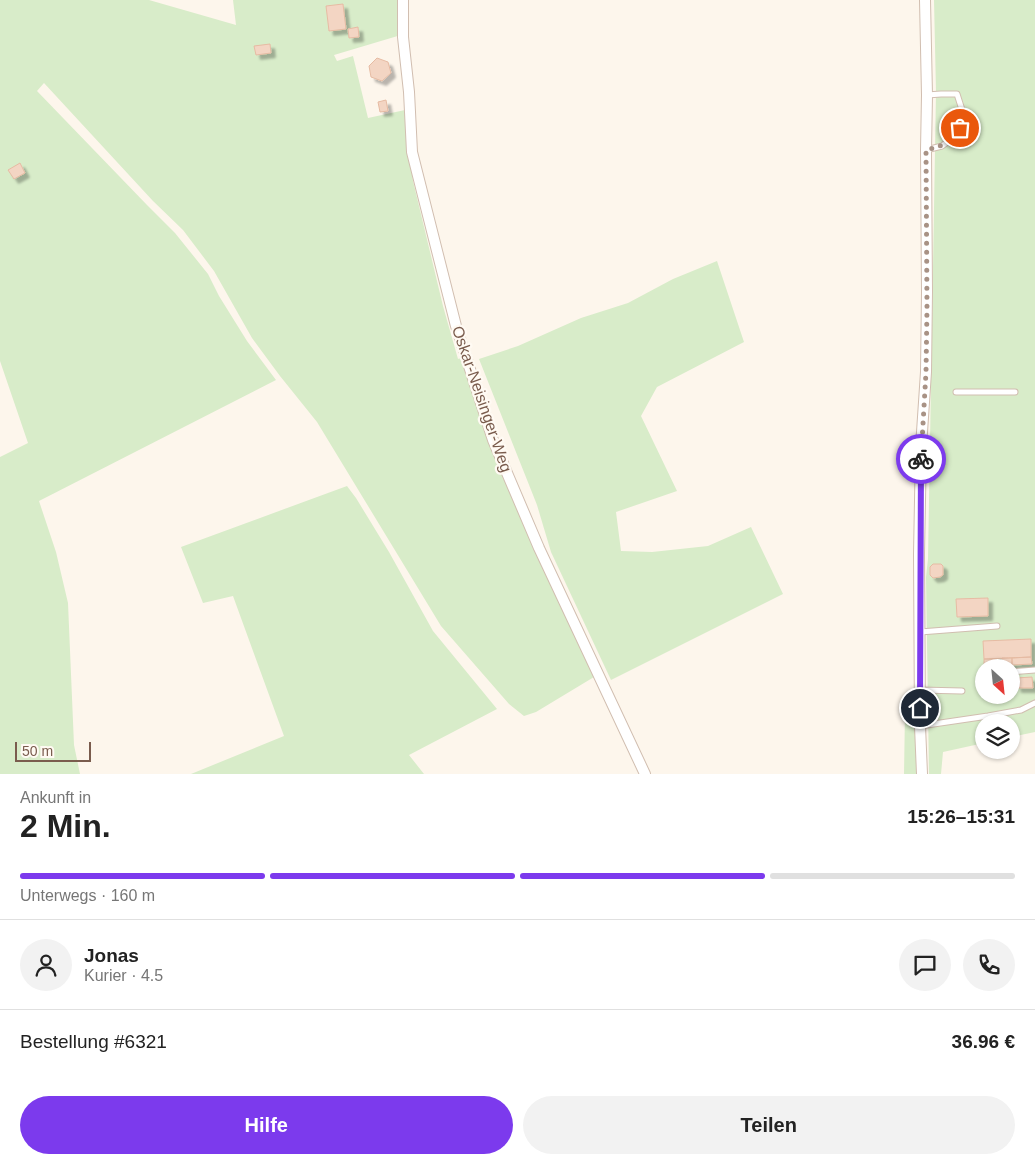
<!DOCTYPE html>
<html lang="de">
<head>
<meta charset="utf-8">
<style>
	:root { --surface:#fff; --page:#f2f2f2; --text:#222; --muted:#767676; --line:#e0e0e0; --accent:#7c3aed }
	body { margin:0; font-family:Arial,sans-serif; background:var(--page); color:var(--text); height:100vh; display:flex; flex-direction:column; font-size:19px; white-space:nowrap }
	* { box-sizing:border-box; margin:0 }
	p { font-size:16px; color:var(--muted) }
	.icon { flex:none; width:28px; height:28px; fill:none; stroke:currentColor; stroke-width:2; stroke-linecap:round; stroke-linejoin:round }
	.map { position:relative; height:774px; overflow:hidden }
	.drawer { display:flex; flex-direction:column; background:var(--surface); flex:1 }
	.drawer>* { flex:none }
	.needle { width:32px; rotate:153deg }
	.buttons { position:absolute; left:975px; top:659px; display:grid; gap:10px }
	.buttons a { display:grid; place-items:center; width:45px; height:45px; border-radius:50%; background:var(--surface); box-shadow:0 1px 4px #0004; font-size:25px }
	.scale { position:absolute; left:15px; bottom:12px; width:76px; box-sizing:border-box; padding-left:5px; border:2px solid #7a5c4d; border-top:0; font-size:14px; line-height:18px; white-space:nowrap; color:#7a5c4d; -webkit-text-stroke:4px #fffaf3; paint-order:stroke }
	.pin { position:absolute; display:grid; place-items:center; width:42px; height:42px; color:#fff; margin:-21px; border:2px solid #fff; border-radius:50%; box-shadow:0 1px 5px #0007 }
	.courier { position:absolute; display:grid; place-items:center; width:50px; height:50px; margin:-25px; border:4px solid #7c3aed; border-radius:50%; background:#fff; color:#222; box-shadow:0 1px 6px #0007 }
	.head em { font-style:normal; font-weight:700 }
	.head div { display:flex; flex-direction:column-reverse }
	.head { display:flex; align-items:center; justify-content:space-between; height:85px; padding:0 20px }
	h1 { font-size:32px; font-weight:700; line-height:38px }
	.bar { display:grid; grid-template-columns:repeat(4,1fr); gap:8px 5px; align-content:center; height:60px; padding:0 20px }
	.bar i { height:6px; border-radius:4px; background:var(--line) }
	.bar .active { background:var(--accent) }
	.bar p { grid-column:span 4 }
	.line { display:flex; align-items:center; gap:12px; padding:0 20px; border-top:1px solid var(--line) }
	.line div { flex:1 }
	.round { display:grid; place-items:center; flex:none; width:52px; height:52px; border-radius:26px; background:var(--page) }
	.primary-button { display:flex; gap:10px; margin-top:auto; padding:10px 20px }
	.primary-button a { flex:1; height:58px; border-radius:30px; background:var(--accent); color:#fff; font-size:20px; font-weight:700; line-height:58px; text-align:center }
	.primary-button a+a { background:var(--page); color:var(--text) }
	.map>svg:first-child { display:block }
	.green { fill:#d8ecc9; fill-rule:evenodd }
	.building { fill:#f3d5c3; stroke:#e6bba3; filter:url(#shadow) }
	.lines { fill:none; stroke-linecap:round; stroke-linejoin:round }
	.service-casing { stroke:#d1beb0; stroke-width:7 }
	.minor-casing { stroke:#d1beb0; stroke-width:12 }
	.service { stroke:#fff; stroke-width:5 }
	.minor { stroke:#fff; stroke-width:10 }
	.done { stroke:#a89285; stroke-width:5; stroke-dasharray:0 9 }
	.route { stroke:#7c3aed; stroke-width:6 }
	.labels { text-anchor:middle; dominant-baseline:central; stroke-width:4.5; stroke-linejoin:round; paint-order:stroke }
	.street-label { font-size:16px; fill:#7a5c4d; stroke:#fffaf3 }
</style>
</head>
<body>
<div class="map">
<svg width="1035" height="774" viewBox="0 0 1035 774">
	<defs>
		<filter id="shadow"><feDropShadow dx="4.5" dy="4.5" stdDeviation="1" flood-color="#0004"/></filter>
	</defs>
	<rect width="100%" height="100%" fill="#fdf6ec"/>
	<!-- green -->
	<path class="green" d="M0,0h149l87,25 -3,-25h166l2,35 -67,20 3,6 16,-5 15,62 37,-8 8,71 30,125 15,53 5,-2 131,320 -58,35 -12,4 -15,-12 -68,-78 -124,-204 -37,-46 -28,-38 -38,-67 -31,-41 -30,-29 -109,-118 -7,8 110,114 28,28 33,41 11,22 28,45 29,39 -237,121 17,51 12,51 6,142 6,29h-80v-317l28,-14 -28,-82z
		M934,0h101v732l-24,5v-15h-27v21l-41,9 -2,22h-12l-3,-197 2,-18 8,-467zM984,668h27v27h-27z
		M717,261l27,81 -87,45 -16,29 36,75 -61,21 5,39 31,1 56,-6 43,-19 32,67 -172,86 -60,-128 -14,-47 -58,-146 39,-13 63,-28 47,-15 45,-24z
		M347,486l9,12 33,54 44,79 64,78 -88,46 15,19h-233l93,-38 -51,-140 -30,7 -22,-56z
		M905,712l11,1 2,61h-14z"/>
	<!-- building -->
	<path class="building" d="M343,4l3,25 -17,2 -3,-25z
		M358,27l1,10 -10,1 -1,-9z
		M270,44l1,9 -15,2 -2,-9z
		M377,58l11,4 3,11 -9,8 -11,-4 -2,-11z
		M386,100l2,11 -8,1 -2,-10z
		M20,163l5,10 -11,6 -6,-9z
		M933,564h8l2,2v9l-3,2 -7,1 -3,-3v-8z
		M988,598v18l-31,1 -1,-18z
		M1031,639v18l-47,2 -1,-18z
		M1031,657l1,7 -20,1v-7z
		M1002,658h10v9l-9,1z
		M984,659h11v9h-11z
		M1032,677l1,11h-16l-1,-10z"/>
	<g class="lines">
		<defs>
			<path id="service" d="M926,150l16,-4 8,-6 9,-12 5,-12 -7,-22h-16l-14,1
				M956,392h59
				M920,632l77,-6
				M1011,672l24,-2
				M920,690l42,1
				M920,726l68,-10 33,-6 14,-7"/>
			<path id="minor" d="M403,0v37l6,55 3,60 44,174 37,114 46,108 106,226
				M922,774l-2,-48 -1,-172 2,-107 5,-75 1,-80 -1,-142 1,-55 -2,-95"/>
		</defs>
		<!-- service casing -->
		<use href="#service" class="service-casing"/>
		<!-- minor casing -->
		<use href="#minor" class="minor-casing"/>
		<!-- service -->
		<use href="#service" class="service"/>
		<!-- minor -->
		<use href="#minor" class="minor"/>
	</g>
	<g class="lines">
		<!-- done -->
		<path class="done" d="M921,459l5,-87 1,-64 -1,-158c20,-5 20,-6 34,-22"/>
		<!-- route -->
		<path class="route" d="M920,708l1,-249"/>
	</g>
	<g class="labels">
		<!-- street labels -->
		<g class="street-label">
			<text transform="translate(482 399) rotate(71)">Oskar-Neisinger-Weg</text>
		</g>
	</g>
</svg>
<div class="buttons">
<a><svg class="needle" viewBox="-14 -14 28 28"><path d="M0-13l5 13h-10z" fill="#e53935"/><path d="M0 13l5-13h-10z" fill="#767676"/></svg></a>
<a><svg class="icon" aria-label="layers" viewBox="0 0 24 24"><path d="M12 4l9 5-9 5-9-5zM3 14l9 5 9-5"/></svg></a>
</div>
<div class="scale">50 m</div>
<div class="pin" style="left:960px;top:128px;background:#ea580c"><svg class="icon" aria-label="bag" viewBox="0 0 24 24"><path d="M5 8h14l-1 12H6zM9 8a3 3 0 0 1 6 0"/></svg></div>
<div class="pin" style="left:920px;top:708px;background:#1f2937"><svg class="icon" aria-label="home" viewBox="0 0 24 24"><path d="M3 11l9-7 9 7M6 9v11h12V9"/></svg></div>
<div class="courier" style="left:921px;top:459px"><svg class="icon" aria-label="bike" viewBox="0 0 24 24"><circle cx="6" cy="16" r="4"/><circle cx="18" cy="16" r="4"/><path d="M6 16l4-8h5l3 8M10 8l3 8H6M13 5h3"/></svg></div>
</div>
<section class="drawer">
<div class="head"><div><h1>2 Min.</h1><p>Ankunft in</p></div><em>15:26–15:31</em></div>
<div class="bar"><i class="active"></i><i class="active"></i><i class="active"></i><i></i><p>Unterwegs · 160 m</p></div>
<div class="line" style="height:90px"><a class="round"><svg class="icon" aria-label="person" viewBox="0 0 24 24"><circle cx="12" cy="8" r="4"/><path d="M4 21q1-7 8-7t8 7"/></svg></a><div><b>Jonas</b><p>Kurier · 4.5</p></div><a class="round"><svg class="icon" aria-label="chat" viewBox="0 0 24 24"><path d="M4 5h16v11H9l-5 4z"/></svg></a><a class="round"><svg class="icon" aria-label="phone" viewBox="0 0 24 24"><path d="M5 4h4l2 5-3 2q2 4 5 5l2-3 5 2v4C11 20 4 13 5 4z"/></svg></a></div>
<div class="line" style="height:65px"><div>Bestellung #6321</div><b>36.96 €</b></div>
<div class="primary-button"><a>Hilfe</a><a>Teilen</a></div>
</section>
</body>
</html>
